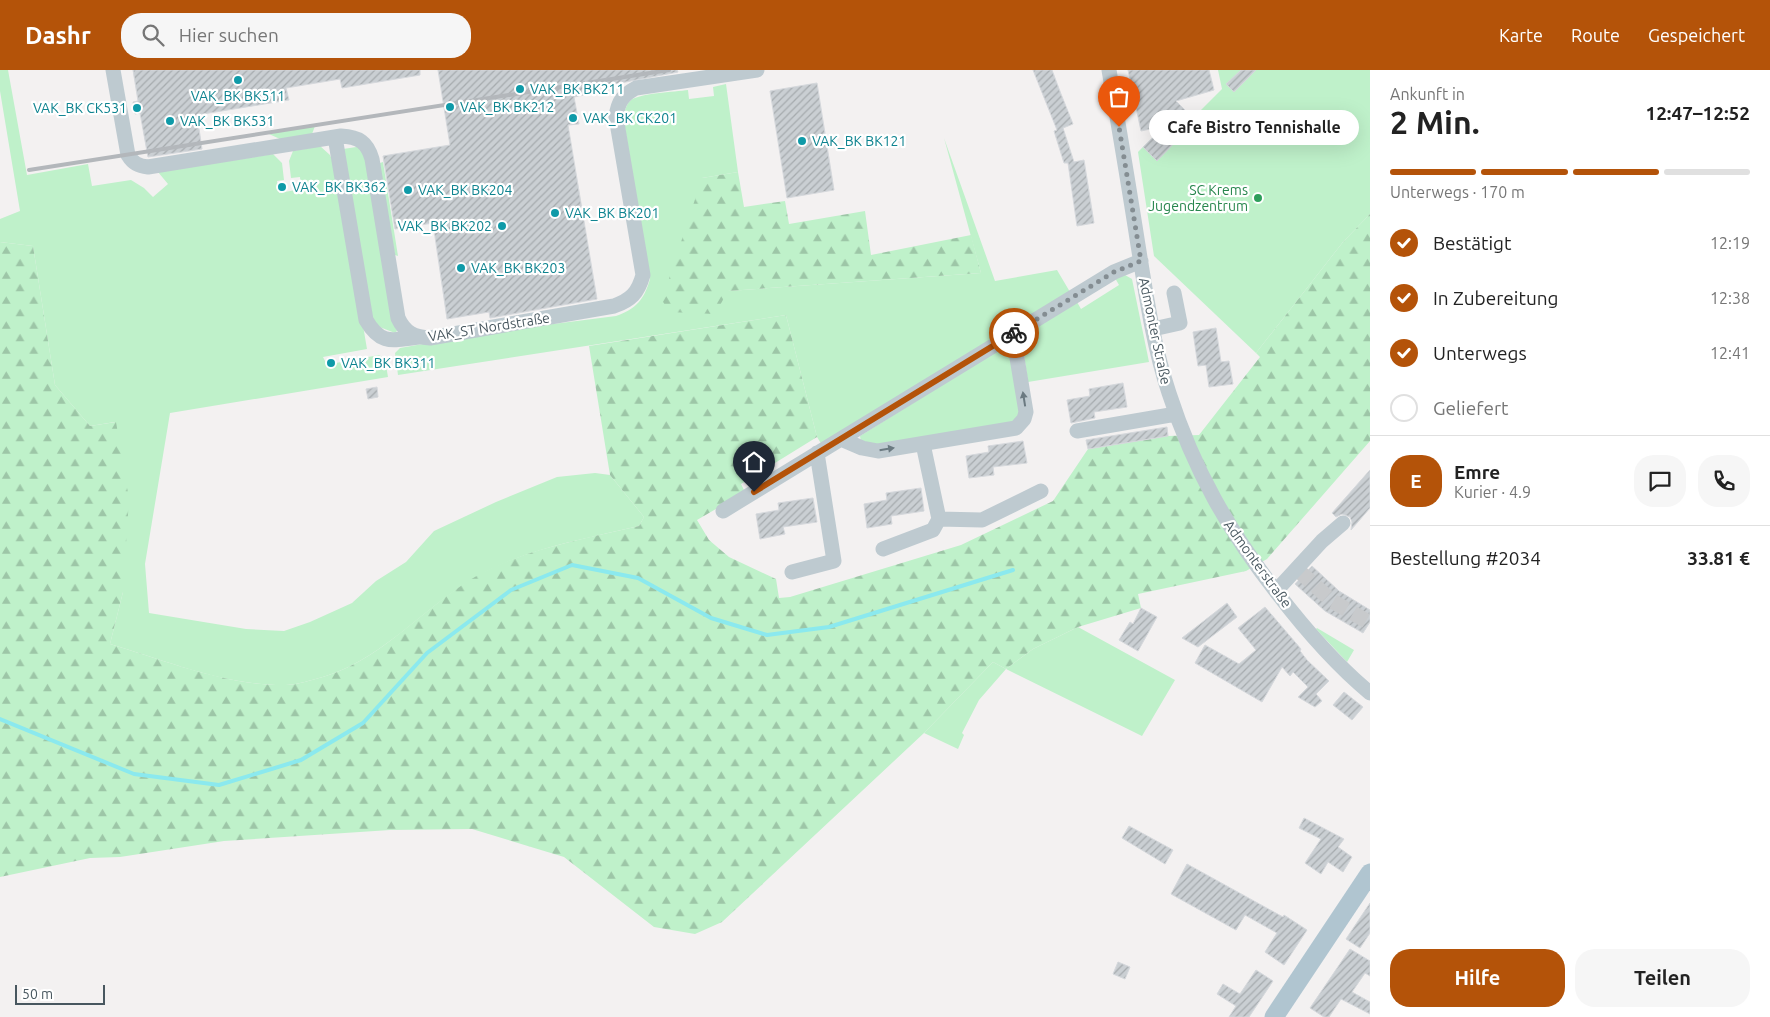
<!DOCTYPE html>
<html lang="de">
<head>
<meta charset="utf-8">
<style>
	:root { --surface:#fff; --page:#f6f6f6; --text:#222; --muted:#767676; --line:#e0e0e0; --accent:#b45309 }
	body { margin:0; font-family:Ubuntu,sans-serif; background:var(--page); color:var(--text); height:100vh; display:flex; flex-direction:column; font-size:19px; white-space:nowrap }
	* { box-sizing:border-box; margin:0 }
	p { font-size:16px; color:var(--muted) }
	.icon { flex:none; width:28px; height:28px; fill:none; stroke:currentColor; stroke-width:2; stroke-linecap:round; stroke-linejoin:round }
	.map { position:relative; flex:1; overflow:hidden }
	.side { display:flex; flex-direction:column; background:var(--surface); width:400px }
	.side>* { flex:none }
	.scale { position:absolute; left:15px; bottom:12px; width:90px; box-sizing:border-box; padding-left:5px; border:2px solid #48575f; border-top:0; font-size:14px; line-height:18px; white-space:nowrap; color:#48575f; -webkit-text-stroke:4px #fff; paint-order:stroke }
	.pin { position:absolute; display:grid; place-items:center; width:42px; height:42px; color:#fff; margin:-51px -21px; border-radius:50% 50% 50% 0; rotate:-45deg; box-shadow:0 0 5px #0007 }
	.pin .icon { rotate:45deg }
	.courier { position:absolute; display:grid; place-items:center; width:50px; height:50px; margin:-25px; border:4px solid #b45309; border-radius:50%; background:#fff; color:#222; box-shadow:0 1px 6px #0007 }
	.bubble { position:absolute; height:35px; border-radius:18px; background:var(--surface); box-shadow:0 5px 20px #0002; font-size:16px; font-weight:700; line-height:35px; text-align:center }
	.summary em { font-style:normal; font-weight:700 }
	.summary div { display:flex; flex-direction:column-reverse }
	.summary { display:flex; align-items:center; justify-content:space-between; height:85px; padding:0 20px }
	h1 { font-size:32px; font-weight:700; line-height:38px }
	.bar { display:grid; grid-template-columns:repeat(4,1fr); gap:8px 5px; align-content:center; height:60px; padding:0 20px }
	.bar i { height:6px; border-radius:4px; background:var(--line) }
	.bar .on { background:var(--accent) }
	.bar p { grid-column:span 4 }
	.line { display:flex; align-items:center; gap:12px; padding:0 20px; border-top:1px solid var(--line) }
	.line div { flex:1 }
	.round { display:grid; place-items:center; flex:none; width:52px; height:52px; border-radius:20px; background:var(--page) }
	ol { padding:0 20px; list-style:none }
	li { display:flex; align-items:center; gap:15px; height:55px }
	li p { margin-inline-start:auto }
	li .icon { padding:5px; border-radius:50%; background:var(--accent); color:#fff; stroke-width:4 }
	li:last-child { color:var(--muted) }
	li i { width:28px; height:28px; border:2px solid var(--line); border-radius:50% }
	.button { display:flex; gap:10px; margin-top:auto; padding:10px 20px }
	.button a { flex:1; height:58px; border-radius:20px; background:var(--accent); color:#fff; font-size:20px; font-weight:700; line-height:58px; text-align:center }
	.button a+a { background:var(--page); color:var(--text) }
	header { display:flex; align-items:center; gap:30px; box-sizing:border-box; height:70px; padding:0 25px; background:var(--accent); color:#fff }
	header strong { font-size:24px }
	nav { display:flex; gap:28px; margin-inline-start:auto; font-size:18px }
	.search { width:350px; height:45px; background:var(--page); display:flex; align-items:center; gap:12px; box-sizing:border-box; padding:0 18px; border-radius:20px; color:var(--muted); font-size:19px }
	main { display:flex; flex:1; min-height:0 }
	.map>svg:first-child { display:block }
	.green { fill:#bff1ca }
	.forest { fill:url(#forest-firs) }
	.lines { fill:none; stroke-linecap:round; stroke-linejoin:round }
	.stream { stroke:#8be9ee; stroke-width:4 }
	.building { fill:url(#building-hatch); stroke:#d5d8dc }
	.minor-tunnel { stroke:#c8cacc; stroke-width:15; stroke-dasharray:15 8; stroke-linecap:butt }
	.minor { stroke:#becad0; stroke-width:15 }
	.major { stroke:#b0c5d0; stroke-width:19 }
	.rail { stroke:#b3b7bb; stroke-width:4 }
	.oneway { fill:#6b7a81 }
	.done { stroke:#848d92; stroke-width:5; stroke-dasharray:0 9 }
	.route { stroke:#b45309; stroke-width:6 }
	.culture-dot { fill:#0f9aa8; stroke:#fff; stroke-width:2 }
	.leisure-dot { fill:#2e9e5b; stroke:#fff; stroke-width:2 }
	.labels { text-anchor:middle; dominant-baseline:central; stroke-width:4.5; stroke-linejoin:round; paint-order:stroke }
	.culture-label { font-size:14px; fill:#0d838f; stroke:#fff; text-anchor:start }
	.leisure-label { font-size:14px; fill:#27864d; stroke:#fff; text-anchor:end }
	.street-label { font-size:14px; fill:#48575f; stroke:#fff }
</style>
</head>
<body>
<header>
<strong>Dashr</strong>
<div class="search"><svg class="icon" aria-label="search" viewBox="0 0 24 24"><circle cx="10" cy="10" r="6"/><path d="M15 15l6 6"/></svg>Hier suchen</div>
<nav><a>Karte</a><a>Route</a><a>Gespeichert</a></nav>
</header>
<main>
<div class="map">
<svg width="1370" height="947" viewBox="0 0 1370 947">
	<defs>
		<pattern id="forest-firs" width="22" height="20" patternUnits="userSpaceOnUse" patternTransform="scale(1.25)"><rect width="22" height="20" fill="#bff1ca"/><path d="M5 1l3.5 6h-7zM16 11l3.5 6h-7z" fill="#9dc6a7"/></pattern>
		<pattern id="building-hatch" width="6" height="6" patternUnits="userSpaceOnUse" patternTransform="scale(1.25)"><rect width="6" height="6" fill="#cacfd3"/><path d="M-1 1l2-2M0 6l6-6M5 7l2-2" fill="none" stroke="#a6abae"/></pattern>
	</defs>
	<rect width="100%" height="100%" fill="#f3f1f1"/>
	<!-- green -->
	<path class="green" d="M0,0h8l19,105 61,-11 4,22 39,-6 13,8 9,9 15,-13 -10,-12 115,-18 9,9 2,17 -7,1 2,12 22,-4 -1,-12 -9,1 -2,-17 4,-10 27,-5 10,9 7,17 30,177 -44,8 4,8 4,2 5,-4 43,-8 6,4 3,18 -218,36 -25,151 4,49 97,16 38,2 26,-9 42,-19 24,-22 30,-19 28,-31 62,-29 61,-25 38,-4 15,2 34,42 -5,9c-54,13 -111,22 -159,49 -60,33 -99,89 -168,105 -8,2 -18,5 -26,5 -60,1 -119,-24 -176,-41l13,-52 -8,-170 -25,4 -35,-41 -22,-139 -33,-4v-23l20,-8 -20,-120z
		M1218,0h152v144l-27,28 -87,111 -102,-97 -16,-104 44,-45 11,11 29,-29z
		M726,14l12,88 -36,6 26,113 253,-18 -37,-135 51,143 62,-11 13,22 -248,153 -5,-8 -31,-122 -388,60 -3,-22 5,-5 91,-16 125,-16c20,-7 28,-16 34,-37l-27,-163c2,-5 3,-11 7,-15 8,-8 45,-9 58,-11l1,9 25,-3 -1,-9z
		M315,56l-3,8 -32,5 -11,-5z
		M363,76l34,185 -2,2 -18,-7 -6,-8 -28,-169z
		M383,92l15,94 -3,-1 -18,-91z
		M1125,205l7,4 17,83 -121,20 -6,-40 2,-7 53,-33 4,7 38,-24 -4,-7z
		M1003,277l7,4 12,60 -9,12 -136,24 -16,-5 -1,-6z
		M1078,557l97,53 -33,56 -136,-67 -27,31 -17,33 2,2 -6,14 -34,-16 69,-71 13,7 27,-20z
		M1317,558l37,22 -7,12 -31,-33z"/>
	<!-- forest -->
	<path class="forest" d="M738,102l6,35 41,-6 4,23 76,-13 6,44 100,-20 10,38 -253,18 -13,23 -46,-2 -7,-12 40,-122z
		M1370,144v227l-103,118 -21,12 -108,23 3,14 -63,19 -45,22 -27,20 -13,-7 -69,71 -202,189 -27,12 -41,-7 -90,-70 -92,-28 -82,1 -166,11 -104,16 -30,1 -90,19v-635l33,4 22,139 35,41 26,-4 13,77 -6,93 -13,52c57,17 117,42 176,41 8,0 18,-3 26,-5 69,-16 108,-72 168,-106 48,-26 105,-35 159,-48l5,-9 -34,-42 -21,-129 197,-31 31,122 -76,47 4,8 -48,28 12,20 20,17 47,22 3,19 11,-1 171,-52 92,-44 35,-52 80,-13 31,-1 61,-78 -4,-4 87,-111z"/>
	<g class="lines">
		<!-- stream -->
		<path class="stream" d="M0,649l134,55 85,11 82,-25 62,-37 64,-70 84,-63 61,-25 66,13 73,40 56,17 62,-8 184,-57"/>
	</g>
	<!-- building -->
	<path class="building" d="M133,0h287v5l-78,13 -2,-9 -54,9 3,12 -92,15 5,34 -54,8 -8,-44 -5,1 -2,-12 5,-1z
		M438,0h239l1,2 -89,17 1,5 -16,3 5,27 -11,1 29,174 -107,19 -1,-6 -42,7 -14,-96 -38,6 -12,-73 67,-11z
		M1033,0h19l9,24 12,30 -10,4 11,34 10,-2 10,63 -17,3 -9,-63h-4l-10,-32 3,-1z
		M1128,0h81l5,20 -38,11 17,17 -5,5 8,8 -10,9 -4,-5 -25,26 -14,-14 21,-21 -23,5z
		M1241,0h15l-22,22 -8,-8z
		M817,13l17,107 -47,8 -17,-107z
		M1216,258l5,34 8,-1 4,23 -24,3 -3,-22 -8,1 -5,-34z
		M1123,313l4,24 -33,5 1,6 -24,5 -4,-23 23,-4 -1,-7z
		M377,317l1,10 -10,2 -2,-10z
		M1167,357l1,9 -80,13 -2,-9z
		M1023,371l4,22 -34,4 1,8 -25,3 -3,-22 23,-4 -1,-6z
		M1370,400v38l-19,22 1,-8 -2,-5 -8,-3 -6,3 -4,-4z
		M921,418l3,23 -33,5 1,8 -25,4 -3,-24 23,-4 -1,-7z
		M813,428l4,24 -34,5 2,7 -25,5 -4,-25 23,-4 -1,-7z
		M1312,496l27,25 31,19v12l-7,11 -38,-22 -30,-27z
		M1227,533l10,14 -39,30 -16,-9z
		M1265,537l36,42 -1,2 7,9 22,21 -13,13 6,7 -7,6 -17,-10 10,-10 -15,-15 -3,4 -8,-9 -20,35 -67,-39 10,-18 34,19 17,-14 -18,-22z
		M1141,538l16,9 -19,34 -19,-11 11,-18 3,2z
		M1344,622l19,15 -11,13 -19,-15z
		M1304,748l40,21 -6,8 14,10 -9,15 -15,-10 -7,12 -16,-11 16,-24 -22,-11z
		M1129,756l44,24 -8,14 -43,-26z
		M1187,794l96,53 1,-2 23,15 -23,35 -19,-13 12,-19 -32,-18 -9,15 -65,-36z
		M1370,833v30l-10,15 -14,-9z
		M1350,879l20,12v15l-5,-3 -13,19 18,10v12l-29,-15 -12,18h-5l-14,-9z
		M1118,892l12,5 -5,12 -12,-5z
		M1256,900l17,11 -24,36h-20l7,-11 -19,-12 6,-10 17,10z"/>
	<g class="lines">
		<!-- minor-tunnel -->
		<path class="minor-tunnel" d="M1299,501l33,30 38,22"/>
		<!-- minor -->
		<path class="minor" d="M113,0l15,85c5,8 10,11 20,12l193,-31c18,1 26,6 31,23l26,159c7,15 16,19 32,20l184,-32c17,-6 24,-13 29,-31l-27,-158c2,-16 7,-22 20,-29l121,-18
			M1109,0c10,58 20,117 29,175 8,49 15,100 31,148 25,77 59,137 109,201 27,35 57,70 92,99
			M335,67l31,183c15,26 27,20 53,17
			M1153,259l27,-6 -6,-30
			M1077,361l99,-17
			M841,369l21,9 16,3 138,-23 8,-9 2,-7 -13,-78
			M723,441l391,-239 27,-11
			M939,449l43,1 59,-29
			M883,479l50,-19 6,-11 -16,-75
			M792,502l42,-11 -17,-108
			M1276,521l46,-50 21,-18"/>
		<!-- major -->
		<path class="major" d="M1274,947l96,-144"/>
		<!-- rail -->
		<path class="rail" d="M29,100l640,-100"/>
	</g>
	<!-- one-way arrows -->
	<defs><path id="oneway-solid" d="M-6-.8H1V-3.2L6.5 0L1 3.2V.8H-6Z" transform="scale(1.25)"/></defs>
	<g class="oneway">
		<use href="#oneway-solid" transform="translate(1024 329) rotate(-99)"/>
		<use href="#oneway-solid" transform="translate(887 379) rotate(-9)"/>
	</g>
	<g class="lines">
		<!-- done -->
		<path class="done" d="M1014,263l100,-61 27,-11 -22,-134"/>
		<!-- route -->
		<path class="route" d="M754,422l260,-159"/>
	</g>
	<!-- markers -->
	<g class="culture-dot">
		<circle cx="238" cy="10" r="5"/>
		<circle cx="520" cy="19" r="5"/>
		<circle cx="450" cy="37" r="5"/>
		<circle cx="137" cy="38" r="5"/>
		<circle cx="573" cy="48" r="5"/>
		<circle cx="170" cy="51" r="5"/>
		<circle cx="802" cy="71" r="5"/>
		<circle cx="282" cy="117" r="5"/>
		<circle cx="408" cy="120" r="5"/>
		<circle cx="555" cy="143" r="5"/>
		<circle cx="502" cy="156" r="5"/>
		<circle cx="461" cy="198" r="5"/>
		<circle cx="331" cy="293" r="5"/>
	</g>
	<circle class="leisure-dot" cx="1258" cy="128" r="5"/>
	<g class="labels">
		<!-- culture labels -->
		<g class="culture-label">
			<text x="530" y="19">VAK_BK BK211</text>
			<text x="238" y="26" text-anchor="middle">VAK_BK BK511</text>
			<text x="460" y="37">VAK_BK BK212</text>
			<text x="127" y="38" text-anchor="end">VAK_BK CK531</text>
			<text x="583" y="48">VAK_BK CK201</text>
			<text x="180" y="51">VAK_BK BK531</text>
			<text x="812" y="71">VAK_BK BK121</text>
			<text x="292" y="117">VAK_BK BK362</text>
			<text x="418" y="120">VAK_BK BK204</text>
			<text x="565" y="143">VAK_BK BK201</text>
			<text x="492" y="156" text-anchor="end">VAK_BK BK202</text>
			<text x="471" y="198">VAK_BK BK203</text>
			<text x="341" y="293">VAK_BK BK311</text>
		</g>
		<!-- leisure labels -->
		<g class="leisure-label">
			<text x="1248" y="120">SC Krems<tspan x="1248" dy="16">Jugendzentrum</tspan></text>
		</g>
		<!-- street labels -->
		<g class="street-label">
			<text transform="translate(489 257) rotate(-9)">VAK_ST Nordstraße</text>
			<text transform="translate(1155 261) rotate(78)">Admonter Straße</text>
			<text transform="translate(1258 494) rotate(54)">Admonterstraße</text>
		</g>
	</g>
</svg>
<div class="scale">50 m</div>
<div class="pin" style="left:1119px;top:57px;background:#ea580c"><svg class="icon" aria-label="bag" viewBox="0 0 24 24"><path d="M5 8h14l-1 12H6zM9 8a3 3 0 0 1 6 0"/></svg></div>
<div class="pin" style="left:754px;top:422px;background:#1f2937"><svg class="icon" aria-label="home" viewBox="0 0 24 24"><path d="M3 11l9-7 9 7M6 9v11h12V9"/></svg></div>
<div class="courier" style="left:1014px;top:263px"><svg class="icon" aria-label="bike" viewBox="0 0 24 24"><circle cx="6" cy="16" r="4"/><circle cx="18" cy="16" r="4"/><path d="M6 16l4-8h5l3 8M10 8l3 8H6M13 5h3"/></svg></div>
<div class="bubble" style="left:1149px;top:40px;width:210px">Cafe Bistro Tennishalle</div>
</div>
<section class="side">
<div class="summary"><div><h1>2 Min.</h1><p>Ankunft in</p></div><em>12:47–12:52</em></div>
<div class="bar"><i class="on"></i><i class="on"></i><i class="on"></i><i></i><p>Unterwegs · 170 m</p></div>
<ol>
<li><svg class="icon" aria-label="check" viewBox="0 0 24 24"><path d="M5 12l5 5 9-10"/></svg>Bestätigt<p>12:19</p></li>
<li><svg class="icon" aria-label="check" viewBox="0 0 24 24"><path d="M5 12l5 5 9-10"/></svg>In Zubereitung<p>12:38</p></li>
<li><svg class="icon" aria-label="check" viewBox="0 0 24 24"><path d="M5 12l5 5 9-10"/></svg>Unterwegs<p>12:41</p></li>
<li><i></i>Geliefert</li>
</ol>
<div class="line" style="height:90px"><b class="round" style="background:var(--accent);color:#fff">E</b><div><b>Emre</b><p>Kurier · 4.9</p></div><a class="round"><svg class="icon" aria-label="chat" viewBox="0 0 24 24"><path d="M4 5h16v11H9l-5 4z"/></svg></a><a class="round"><svg class="icon" aria-label="phone" viewBox="0 0 24 24"><path d="M5 4h4l2 5-3 2q2 4 5 5l2-3 5 2v4C11 20 4 13 5 4z"/></svg></a></div>
<div class="line" style="height:65px"><div>Bestellung #2034</div><b>33.81 €</b></div>
<div class="button"><a>Hilfe</a><a>Teilen</a></div>
</section>
</main>
</body>
</html>
